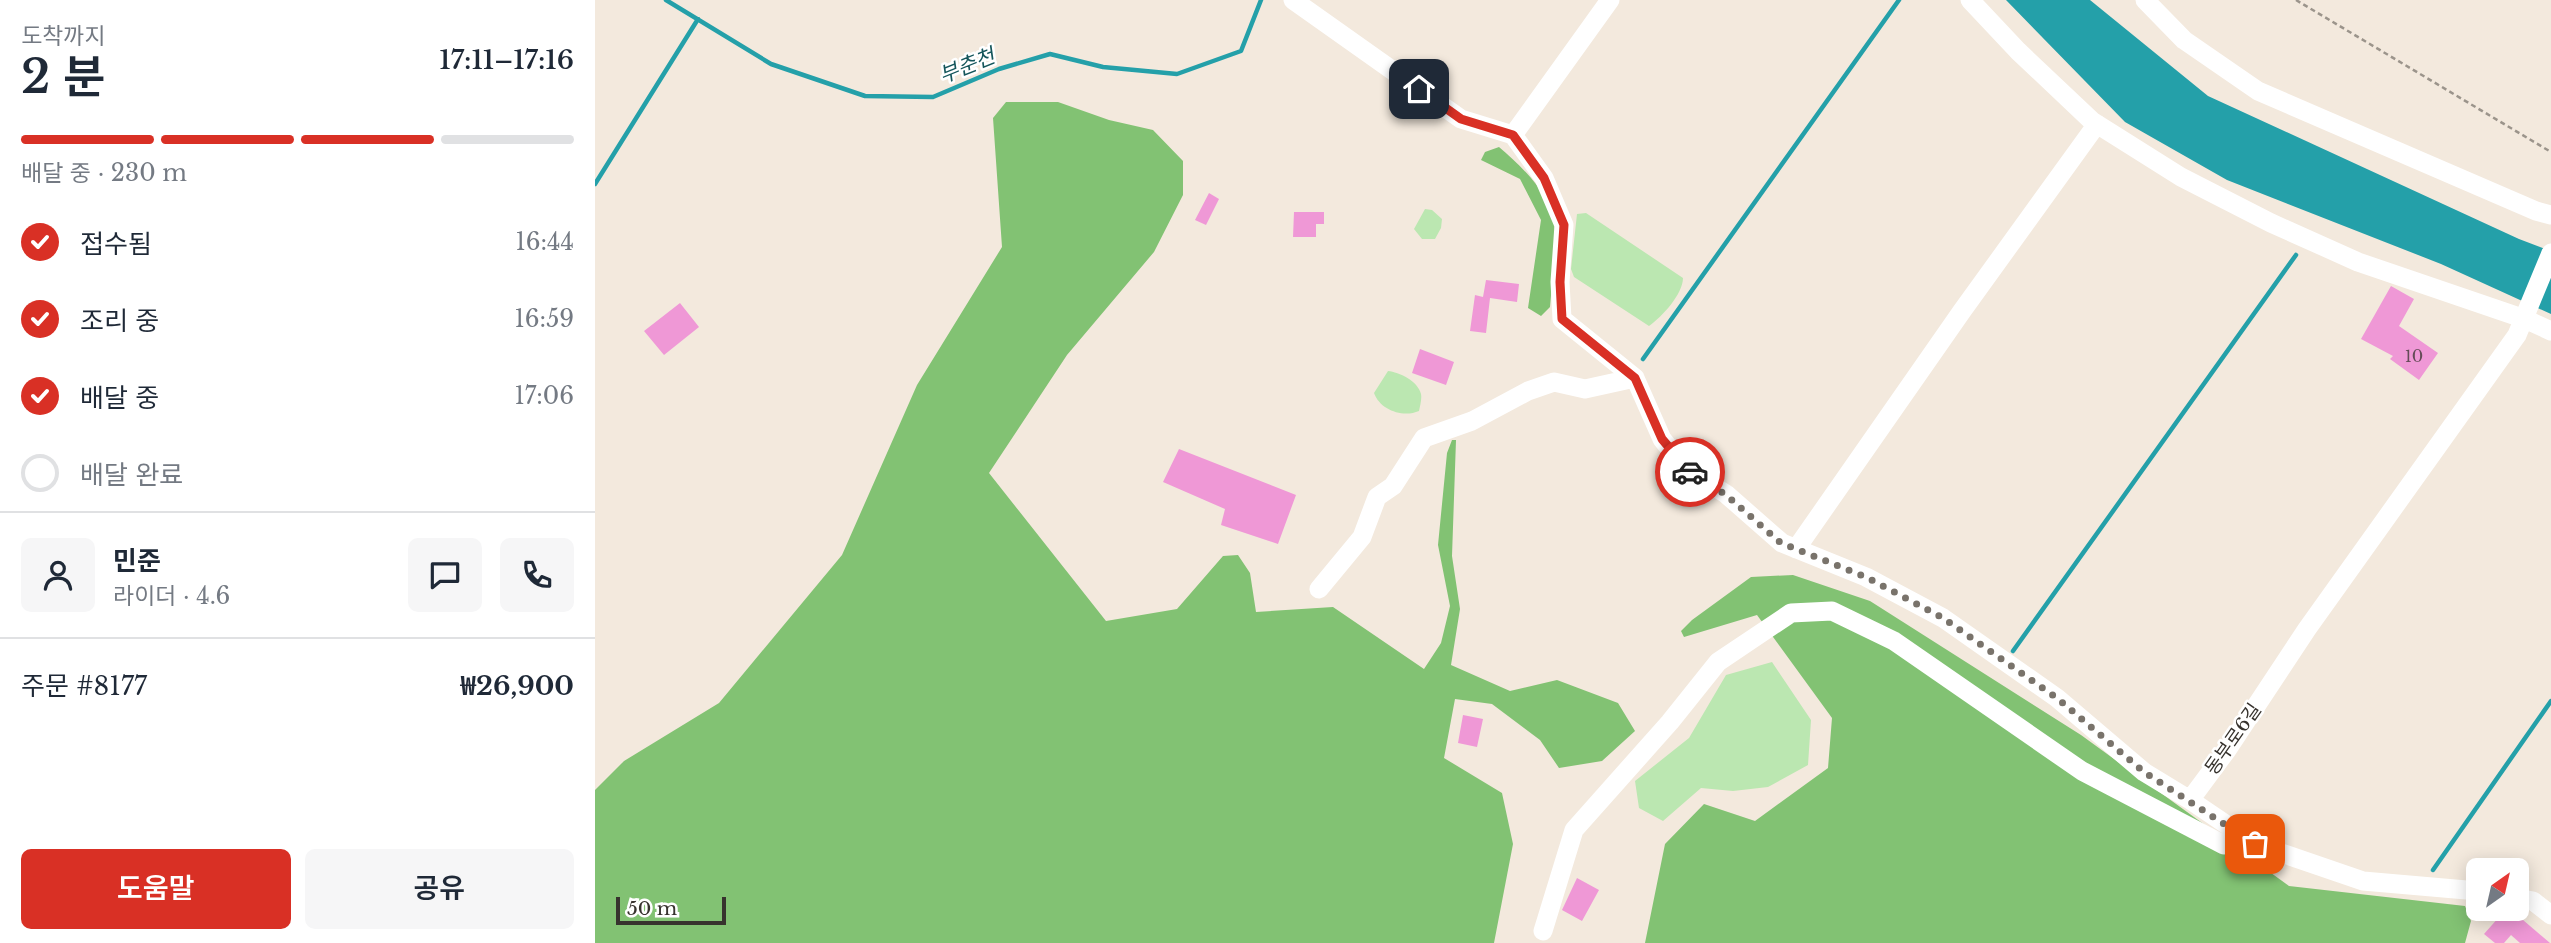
<!DOCTYPE html>
<html lang="ko">
<head>
<meta charset="utf-8">
<style>
	:root { --surface:#fff; --page:#f6f6f7; --text:#1f2937; --muted:#747a83; --line:#e0e1e3; --accent:#d93025 }
	body { margin:0; font-family:"Libre Baskerville","Noto Sans KR",serif; background:var(--page); color:var(--text); height:100vh; display:flex; flex-direction:column; font-size:26px; white-space:nowrap }
	* { box-sizing:border-box; margin:0 }
	p { font-size:23px; color:var(--muted) }
	.icon { flex:none; width:38px; height:38px; fill:none; stroke:currentColor; stroke-width:2; stroke-linecap:round; stroke-linejoin:round }
	.map { position:relative; flex:1; overflow:hidden }
	.details { display:flex; flex-direction:column; background:var(--surface); width:595px }
	.details>* { flex:none }
	.needle { width:46px; rotate:34deg }
	.controls { position:absolute; left:1871px; top:858px; display:grid; gap:14px }
	.controls a { display:grid; place-items:center; width:63px; height:63px; border-radius:10px; background:var(--surface); box-shadow:0 4px 18px #0003; font-size:35px }
	.scale { position:absolute; left:21px; bottom:18px; width:110px; box-sizing:border-box; padding-left:7px; border:4px solid #37332e; border-top:0; font-size:19px; line-height:24px; white-space:nowrap; color:#37332e; -webkit-text-stroke:5px #fff; paint-order:stroke }
	.pin { position:absolute; display:grid; place-items:center; width:60px; height:60px; color:#fff; margin:-30px; border-radius:14px; box-shadow:0 4px 10px #0006 }
	.courier { position:absolute; display:grid; place-items:center; width:70px; height:70px; margin:-35px; border:5px solid #d93025; border-radius:50%; background:#fff; color:#222; box-shadow:0 2px 9px #0007 }
	.overview em { font-style:normal; font-weight:600 }
	.overview div { display:flex; flex-direction:column-reverse }
	.overview { display:flex; align-items:center; justify-content:space-between; height:119px; padding:0 21px }
	h1 { font-size:46px; font-weight:600; line-height:52px }
	.bar { display:grid; grid-template-columns:repeat(4,1fr); gap:10px 7px; align-content:center; height:84px; padding:0 21px }
	.bar i { height:9px; border-radius:5px; background:var(--line) }
	.bar .selected { background:var(--accent) }
	.bar p { grid-column:span 4 }
	.line { display:flex; align-items:center; gap:18px; padding:0 21px; border-top:2px solid var(--line) }
	.line div { flex:1 }
	.round { display:grid; place-items:center; flex:none; width:74px; height:74px; border-radius:10px; background:var(--page) }
	ol { padding:0 21px; list-style:none }
	li { display:flex; align-items:center; gap:21px; height:77px }
	li p { margin-inline-start:auto }
	li .icon { padding:7px; border-radius:50%; background:var(--accent); color:#fff; stroke-width:4 }
	li:last-child { color:var(--muted) }
	li i { width:38px; height:38px; border:4px solid var(--line); border-radius:50% }
	.primary-button { display:flex; gap:14px; margin-top:auto; padding:14px 21px }
	.primary-button a { flex:1; height:80px; border-radius:10px; background:var(--accent); color:#fff; font-size:28px; font-weight:600; line-height:80px; text-align:center }
	.primary-button a+a { background:var(--page); color:var(--text) }
	main { display:flex; flex:1; min-height:0 }
	.map>svg:first-child { display:block }
	.green { fill:#bbe7b1 }
	.forest { fill:#82c273 }
	.water { fill:#24a0a9 }
	.lines { fill:none; stroke-linecap:round; stroke-linejoin:round }
	.stream { stroke:#24a0a9; stroke-width:4.5 }
	.building { fill:#ef98d6 }
	.path { stroke:#9b948b; stroke-width:2.5; stroke-dasharray:5 3.5; stroke-linecap:butt }
	.minor { stroke:#fff; stroke-width:19 }
	.done { stroke:#79736b; stroke-width:7; stroke-dasharray:0 12.6 }
	.route { stroke:#d93025; stroke-width:9 }
	.labels { text-anchor:middle; dominant-baseline:central; stroke-width:5; stroke-linejoin:round; paint-order:stroke }
	.number-label { font-size:16px; fill:#654c58 }
	.street-label { font-size:19px; fill:#37332e; stroke:#fff }
	.water-label { font-size:21px; font-style:italic; fill:#15565b; stroke:#fff }
</style>
</head>
<body>
<main>
<section class="details">
<div class="overview"><div><h1>2 분</h1><p>도착까지</p></div><em>17:11–17:16</em></div>
<div class="bar"><i class="selected"></i><i class="selected"></i><i class="selected"></i><i></i><p>배달 중 · 230 m</p></div>
<ol>
<li><svg class="icon" aria-label="check" viewBox="0 0 24 24"><path d="M5 12l5 5 9-10"/></svg>접수됨<p>16:44</p></li>
<li><svg class="icon" aria-label="check" viewBox="0 0 24 24"><path d="M5 12l5 5 9-10"/></svg>조리 중<p>16:59</p></li>
<li><svg class="icon" aria-label="check" viewBox="0 0 24 24"><path d="M5 12l5 5 9-10"/></svg>배달 중<p>17:06</p></li>
<li><i></i>배달 완료</li>
</ol>
<div class="line" style="height:126px"><a class="round"><svg class="icon" aria-label="person" viewBox="0 0 24 24"><circle cx="12" cy="8" r="4"/><path d="M4 21q1-7 8-7t8 7"/></svg></a><div><b>민준</b><p>라이더 · 4.6</p></div><a class="round"><svg class="icon" aria-label="chat" viewBox="0 0 24 24"><path d="M4 5h16v11H9l-5 4z"/></svg></a><a class="round"><svg class="icon" aria-label="phone" viewBox="0 0 24 24"><path d="M5 4h4l2 5-3 2q2 4 5 5l2-3 5 2v4C11 20 4 13 5 4z"/></svg></a></div>
<div class="line" style="height:91px"><div>주문 #8177</div><b>₩26,900</b></div>
<div class="primary-button"><a>도움말</a><a>공유</a></div>
</section>
<div class="map">
<svg width="1956" height="943" viewBox="0 0 1956 943">
	<rect width="100%" height="100%" fill="#f3e9dd"/>
	<!-- green -->
	<path class="green" d="M830,209l7,1 10,9 -1,9 -6,11h-13l-8,-10z
		M991,213l97,65c0,16 -21,39 -34,48l-75,-49 -3,-8 6,-55z
		M793,371c11,1 30,10 33,23 1,5 -1,12 -2,17 -16,7 -39,-1 -45,-18z
		M1177,662l39,58 -3,45 -40,22 -35,4 -32,-3 -38,33 -24,-13 -4,-27 54,-43 37,-63z"/>
	<!-- forest -->
	<path class="forest" d="M411,102h52l51,18 44,10 30,31v34l-29,57 -87,103 -78,118 117,148 71,-12 46,-53 15,-1 12,18 6,39 77,-5 91,62 17,-26 9,-37 -12,-61 9,-92 5,-13h4l-4,116 8,53 -9,56 59,26 47,-11 61,23 17,28 -33,30 -43,7 -19,-28 -48,-36 -37,-5 -11,59 58,35 11,51 -19,99h-899v-153l29,-29 95,-58 123,-148 75,-170 85,-138 -9,-129z
		M904,147c24,21 55,49 56,84 1,24 -3,51 -5,76l-9,9 -13,-8 13,-88 -21,-41 -39,-19 4,-8z
		M1198,575l77,26 211,134 208,151 176,20 6,15 -6,22h-820l20,-99 39,-40 51,17 73,-53 4,-50 -75,-103 -73,22 -3,-6 11,-11 59,-43z"/>
	<!-- water -->
	<path class="water" d="M1411,0h84l118,96 311,143 32,12v63l-110,-50 -214,-84 -102,-58z"/>
	<g class="lines">
		<!-- stream -->
		<path class="stream" d="M71,0l105,64 94,32 68,1 66,-28 51,-15 53,13 74,7 64,-23 20,-51
			M0,184l103,-165
			M1048,359l256,-359
			M1418,651l283,-396
			M1838,870l118,-169"/>
	</g>
	<!-- building -->
	<path class="building" d="M614,193l10,6 -13,26 -11,-5z
		M699,212h30v12h-8v13h-23z
		M891,280l33,4 -2,18 -27,-4 -4,35 -16,-2 5,-36 8,2z
		M1796,286l23,13 -15,27 39,27 -19,27 -29,-21 3,-3 -32,-17z
		M85,303l19,24 -35,28 -20,-24z
		M825,349l34,13 -8,23 -34,-12z
		M584,449l117,46 -18,49 -57,-19 4,-16 -62,-27z
		M868,715l20,4 -6,28 -19,-4z
		M982,878l22,12 -17,31 -20,-11z
		M1912,908h2l41,35h-30l-9,-8 -7,8h-9l-11,-9z"/>
	<g class="lines">
		<!-- path -->
		<path class="path" d="M1701,0l255,152"/>
		<!-- minor -->
		<path class="minor" d="M698,0l168,119 52,16 31,43 20,47 -4,57 2,37 73,59 27,61 24,30 40,25 56,49 84,34 77,41 114,80 87,74 46,28 37,-50 80,-121 210,-294 34,-82
			M1375,0l48,51 74,70 89,56 90,46 87,39 167,57 26,12
			M1550,0l39,40 74,51 278,120 15,4
			M918,135l97,-135
			M1201,549l166,-238 135,-187
			M724,589l43,-52 15,-40 16,-11 31,-48 48,-17 56,-30 26,-9 31,7 50,-11
			M1595,800l65,44 108,37 115,10
			M1922,898l16,3 18,14
			M948,931l31,-101 96,-108 48,-60 73,-49 41,-2 62,30 188,130 142,74 17,-10"/>
	</g>
	<g class="lines">
		<!-- done -->
		<path class="done" d="M1095,472l36,23 55,48 85,34 77,41 114,80 87,74 111,72"/>
		<!-- route -->
		<path class="route" d="M824,89l42,30 52,16 31,43 20,47 -4,57 2,37 73,59 27,61 28,33"/>
	</g>
	<g class="labels">
		<!-- number labels -->
		<g class="number-label">
			<text x="1819" y="356">10</text>
		</g>
		<!-- street labels -->
		<g class="street-label">
			<text transform="translate(1638 739) rotate(-55)">동부로6길</text>
		</g>
		<!-- water labels -->
		<g class="water-label">
			<text transform="translate(372 66) rotate(-22)">부춘천</text>
		</g>
	</g>
</svg>
<div class="controls">
<a><svg class="needle" viewBox="-14 -14 28 28"><path d="M0-13l5 13h-10z" fill="#e53935"/><path d="M0 13l5-13h-10z" fill="#747a83"/></svg></a>
</div>
<div class="scale">50 m</div>
<div class="pin" style="left:1660px;top:844px;background:#ea580c"><svg class="icon" aria-label="bag" viewBox="0 0 24 24"><path d="M5 8h14l-1 12H6zM9 8a3 3 0 0 1 6 0"/></svg></div>
<div class="pin" style="left:824px;top:89px;background:#1f2937"><svg class="icon" aria-label="home" viewBox="0 0 24 24"><path d="M3 11l9-7 9 7M6 9v11h12V9"/></svg></div>
<div class="courier" style="left:1095px;top:472px"><svg class="icon" aria-label="car" viewBox="0 0 24 24"><path d="M5 17H2v-5l4-1 3-4h7l3 4 3 1v5h-3M9 17h6M6 11h13"/><circle cx="7" cy="17" r="2"/><circle cx="17" cy="17" r="2"/></svg></div>
</div>
</main>
</body>
</html>
